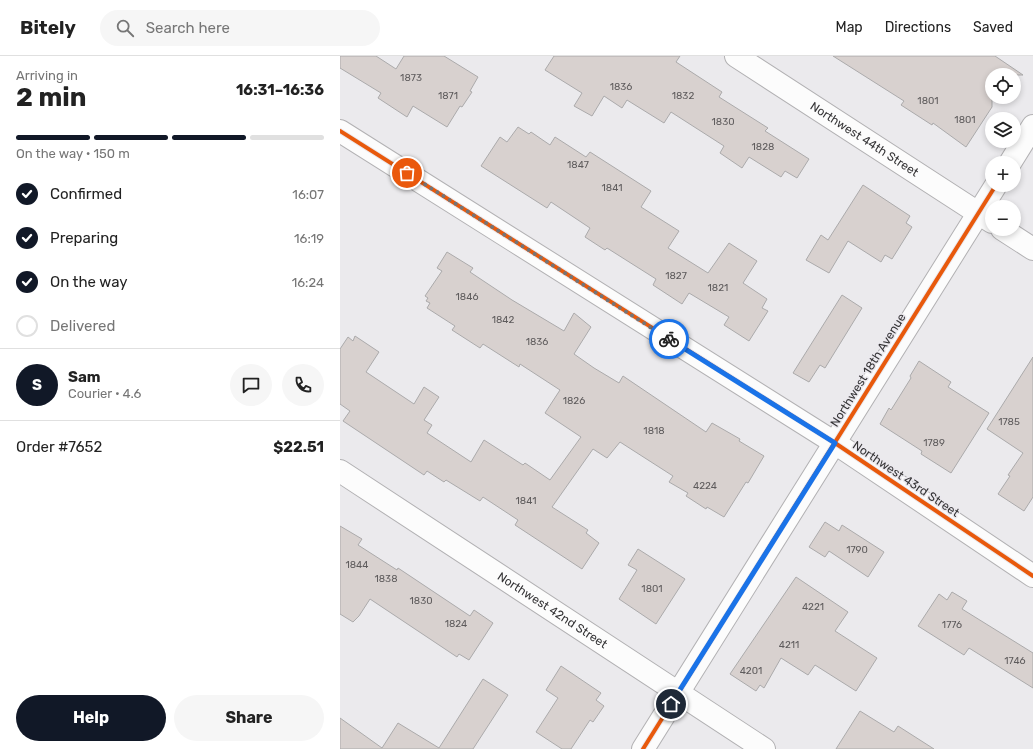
<!DOCTYPE html>
<html lang="en">
<head>
<meta charset="utf-8">
<style>
	:root { --surface:#fff; --page:#f6f6f6; --text:#222; --muted:#767676; --line:#e0e0e0; --accent:#111827 }
	body { margin:0; font-family:Rubik,sans-serif; background:var(--page); color:var(--text); height:100vh; display:flex; flex-direction:column; font-size:15px; white-space:nowrap }
	* { box-sizing:border-box; margin:0 }
	p { font-size:13px; color:var(--muted) }
	.icon { flex:none; width:22px; height:22px; fill:none; stroke:currentColor; stroke-width:2; stroke-linecap:round; stroke-linejoin:round }
	.map { position:relative; flex:1; overflow:hidden }
	.sheet { display:flex; flex-direction:column; background:var(--surface); width:340px }
	.sheet>* { flex:none }
	.tools { position:absolute; left:645px; top:12px; display:grid; gap:8px }
	.tools a { display:grid; place-items:center; width:36px; height:36px; border-radius:50%; background:var(--surface); box-shadow:0 2px 6px #0003; font-size:20px }
	.pin { position:absolute; display:grid; place-items:center; width:34px; height:34px; color:#fff; margin:-17px; border:2px solid #fff; border-radius:50%; box-shadow:0 1px 4px #0007 }
	.courier { position:absolute; display:grid; place-items:center; width:40px; height:40px; margin:-20px; border:3px solid #1a73e8; border-radius:50%; background:#fff; color:#222; box-shadow:0 1px 5px #0007 }
	.headline em { font-style:normal; font-weight:700 }
	.headline div { display:flex; flex-direction:column-reverse }
	.headline { display:flex; align-items:center; justify-content:space-between; height:68px; padding:0 16px }
	h1 { font-size:26px; font-weight:700; line-height:30px }
	.bar { display:grid; grid-template-columns:repeat(4,1fr); gap:6px 4px; align-content:center; height:48px; padding:0 16px }
	.bar i { height:5px; border-radius:3px; background:var(--line) }
	.bar .selected { background:var(--accent) }
	.bar p { grid-column:span 4 }
	.line { display:flex; align-items:center; gap:10px; padding:0 16px; border-top:1px solid var(--line) }
	.line div { flex:1 }
	.round { display:grid; place-items:center; flex:none; width:42px; height:42px; border-radius:21px; background:var(--page) }
	ol { padding:0 16px; list-style:none }
	li { display:flex; align-items:center; gap:12px; height:44px }
	li p { margin-inline-start:auto }
	li .icon { padding:4px; border-radius:50%; background:var(--accent); color:#fff; stroke-width:4 }
	li:last-child { color:var(--muted) }
	li i { width:22px; height:22px; border:2px solid var(--line); border-radius:50% }
	.action { display:flex; gap:8px; margin-top:auto; padding:8px 16px }
	.action a { flex:1; height:46px; border-radius:24px; background:var(--accent); color:#fff; font-size:16px; font-weight:700; line-height:46px; text-align:center }
	.action a+a { background:var(--page); color:var(--text) }
	header { display:flex; align-items:center; gap:24px; box-sizing:border-box; height:56px; padding:0 20px; background:var(--surface); border-bottom:1px solid var(--line) }
	header strong { font-size:19px }
	nav { display:flex; gap:22px; margin-inline-start:auto; font-size:14px }
	.search { width:280px; height:36px; background:var(--page); display:flex; align-items:center; gap:10px; box-sizing:border-box; padding:0 14px; border-radius:22px; color:var(--muted); font-size:15px }
	main { display:flex; flex:1; min-height:0 }
	.map>svg:first-child { display:block }
	.building { fill:#d8d1cf; stroke:#abaaab }
	.lines { fill:none; stroke-linecap:round; stroke-linejoin:round }
	.minor-casing { stroke:#b2b1b3; stroke-width:24 }
	.minor { stroke:#fcfcfc; stroke-width:22 }
	.cycleway-casing { stroke:#ebe9ee; stroke-width:6 }
	.cycleway { stroke:#e8590c; stroke-width:4 }
	.done { stroke:#757476; stroke-width:4; stroke-dasharray:0 7.2 }
	.route { stroke:#1a73e8; stroke-width:5 }
	.labels { text-anchor:middle; dominant-baseline:central; stroke-width:3; stroke-linejoin:round; paint-order:stroke }
	.number-label { font-size:10px; fill:#5e5b5c }
	.street-label { font-size:12px; fill:#353436; stroke:#ebe9ee }
</style>
</head>
<body>
<header>
<strong>Bitely</strong>
<div class="search"><svg class="icon" aria-label="search" viewBox="0 0 24 24"><circle cx="10" cy="10" r="6"/><path d="M15 15l6 6"/></svg>Search here</div>
<nav><a>Map</a><a>Directions</a><a>Saved</a></nav>
</header>
<main>
<section class="sheet">
<div class="headline"><div><h1>2 min</h1><p>Arriving in</p></div><em>16:31–16:36</em></div>
<div class="bar"><i class="selected"></i><i class="selected"></i><i class="selected"></i><i></i><p>On the way · 150 m</p></div>
<ol>
<li><svg class="icon" aria-label="check" viewBox="0 0 24 24"><path d="M5 12l5 5 9-10"/></svg>Confirmed<p>16:07</p></li>
<li><svg class="icon" aria-label="check" viewBox="0 0 24 24"><path d="M5 12l5 5 9-10"/></svg>Preparing<p>16:19</p></li>
<li><svg class="icon" aria-label="check" viewBox="0 0 24 24"><path d="M5 12l5 5 9-10"/></svg>On the way<p>16:24</p></li>
<li><i></i>Delivered</li>
</ol>
<div class="line" style="height:72px"><b class="round" style="background:var(--accent);color:#fff">S</b><div><b>Sam</b><p>Courier · 4.6</p></div><a class="round"><svg class="icon" aria-label="chat" viewBox="0 0 24 24"><path d="M4 5h16v11H9l-5 4z"/></svg></a><a class="round"><svg class="icon" aria-label="phone" viewBox="0 0 24 24"><path d="M5 4h4l2 5-3 2q2 4 5 5l2-3 5 2v4C11 20 4 13 5 4z"/></svg></a></div>
<div class="line" style="height:52px"><div>Order #7652</div><b>$22.51</b></div>
<div class="action"><a>Help</a><a>Share</a></div>
</section>
<div class="map">
<svg width="693" height="693" viewBox="0 0 693 693">
	<rect width="100%" height="100%" fill="#ebeaed"/>
	<!-- building -->
	<path class="building" d="M0,0h36l20,13 8,-13h40l34,21 -8,14 2,1 -10,15 -2,-1 -13,21 -34,-21 -6,11 -29,-19 3,-5 -41,-25z
		M214,0h126l-4,6 46,30 -3,5 49,31 -3,3 44,28 -12,19 -12,-7 -4,6 -32,-20 -7,11 -22,-15 4,-7 -53,-34 -7,11 -37,-23 -5,8 -18,-12 -12,20 -18,-10 8,-13 -37,-23z
		M493,0h162l28,19h-31v32l-26,40 -33,-24 -1,2 -31,-20 3,-4z
		M178,71l11,7 2,-2 19,13 5,-8 31,20 4,-5 61,39 -10,16 38,24 -11,17 40,25 21,-30 28,18 -14,22 24,16 -5,9 6,3 -19,30 -25,-16 5,-8 -40,-24 -7,11 -29,-19 3,-6 -49,-31 -2,2 -20,-13 5,-9 -39,-26 -4,6 -66,-42 19,-29 7,5z
		M523,129l47,31 -4,7 6,4 -20,32 -7,-4 -4,7 -33,-21 -19,32 -23,-13 15,-25 7,5z
		M107,196l26,16 -3,4 42,28 52,31 10,-18 17,14 -17,27 20,14 25,15 4,-7 83,56 6,-9 28,16 -1,2 25,15 -16,27 -2,-1 -22,35 -17,-10 -1,2 -20,-13 2,-3 -19,-11 4,-6 -53,-34 -13,16 -14,-9 -41,58 36,23 -2,3 13,10 -17,26 -67,-44 3,-5 -35,-23 -3,4 -34,-21 -2,2 -17,-11 -3,4 -81,-54 7,-10 -10,-7v-55l8,-12 5,4 2,-5 24,16 -13,20 48,32 10,-17 15,10 -15,23 8,5 -5,8 44,29 13,-22 39,25 2,-2 25,17 31,-43 -36,-24 15,-23 -40,-26 -1,3 -36,-23 -3,4 -28,-18 3,-4 -28,-18 3,-5 -4,-2 2,-3 -3,-2 17,-25 -5,-3z
		M502,239l20,13 -37,60 -5,-3 -11,17 -16,-9z
		M693,301v140l-9,14 -26,-17 12,-18 -2,-1 15,-22 -36,-24z
		M579,305l32,21 -3,5 41,26 -38,60 -30,-19 1,-3 -42,-27 9,-16 2,2 20,-32 -1,-2z
		M485,466l14,9 3,-6 42,27 -16,25 -39,-26 -4,6 -16,-10z
		M0,470l22,13 -4,6 39,25 1,-2 72,48 4,-6 19,13 -24,37 -10,-6 -2,3 -87,-58 -11,17 -6,6 -13,-8z
		M298,493l47,30 -29,45 -37,-25 18,-29 -9,-5z
		M456,521l52,35 -13,19 42,27 -21,33 -41,-26 -7,10 -27,-17 -17,30 -4,-3 -4,6 -26,-17z
		M612,536l15,9 -5,8 71,44v35l-64,-40 -5,7 -46,-29 21,-32 8,6z
		M221,610l40,27 -5,7 8,6 -11,16 -3,-2 -19,29h-9l-26,-17 22,-34 -12,-8z
		M143,623l25,16 -35,54h-133v-31l42,30 16,-25 41,25z
		M520,655l34,21 4,-6 36,23h-98z"/>
	<g class="lines">
		<defs>
			<g id="minor">
				<path id="s1" d="M396,0l256,166"/>
				<path d="M0,75l495,312 198,133"/>
				<path d="M670,107l23,-37"/>
				<path d="M662,173l31,20"/>
				<path id="s2" d="M0,415l424,278"/>
				<path d="M303,693l353,-564"/>
			</g>
		</defs>
		<!-- minor casing -->
		<use href="#minor" class="minor-casing"/>
		<!-- minor -->
		<use href="#minor" class="minor"/>
		<defs>
			<path id="cycleway" d="M0,75l495,312 198,133
				M303,693l353,-564"/>
		</defs>
		<!-- cycleway casing -->
		<use href="#cycleway" class="cycleway-casing"/>
		<!-- cycleway -->
		<use href="#cycleway" class="cycleway"/>
	</g>
	<g class="lines">
		<!-- done -->
		<path class="done" d="M67,117l262,166"/>
		<!-- route -->
		<path class="route" d="M329,283l166,104 -164,261"/>
	</g>
	<g class="labels">
		<!-- number labels -->
		<g class="number-label">
			<text x="71" y="22">1873</text>
			<text x="281" y="31">1836</text>
			<text x="108" y="40">1871</text>
			<text x="343" y="40">1832</text>
			<text x="588" y="45">1801</text>
			<text x="625" y="64">1801</text>
			<text x="383" y="66">1830</text>
			<text x="423" y="91">1828</text>
			<text x="238" y="109">1847</text>
			<text x="272" y="132">1841</text>
			<text x="336" y="220">1827</text>
			<text x="378" y="232">1821</text>
			<text x="127" y="241">1846</text>
			<text x="163" y="264">1842</text>
			<text x="197" y="286">1836</text>
			<text x="234" y="345">1826</text>
			<text x="669" y="366">1785</text>
			<text x="314" y="375">1818</text>
			<text x="594" y="387">1789</text>
			<text x="365" y="430">4224</text>
			<text x="186" y="445">1841</text>
			<text x="517" y="494">1790</text>
			<text x="17" y="509">1844</text>
			<text x="46" y="523">1838</text>
			<text x="312" y="533">1801</text>
			<text x="81" y="545">1830</text>
			<text x="473" y="551">4221</text>
			<text x="116" y="568">1824</text>
			<text x="612" y="569">1776</text>
			<text x="449" y="589">4211</text>
			<text x="675" y="605">1746</text>
			<text x="411" y="615">4201</text>
		</g>
		<!-- street labels -->
		<g class="street-label">
			<text stroke="none"><textPath href="#s1" startOffset="153">Northwest 44th Street</textPath></text>
			<text transform="translate(528 314) rotate(-58)">Northwest 18th Avenue</text>
			<text transform="translate(566 423) rotate(34)">Northwest 43rd Street</text>
			<text stroke="none"><textPath href="#s2" startOffset="254">Northwest 42nd Street</textPath></text>
		</g>
	</g>
</svg>
<div class="tools">
<a><svg class="icon" aria-label="locate" viewBox="0 0 24 24"><circle cx="12" cy="12" r="6"/><path d="M12 2v4M12 18v4M2 12h4M18 12h4"/></svg></a>
<a><svg class="icon" aria-label="layers" viewBox="0 0 24 24"><path d="M12 4l9 5-9 5-9-5zM3 14l9 5 9-5"/></svg></a>
<a>+</a>
<a>−</a>
</div>
<div class="pin" style="left:67px;top:117px;background:#ea580c"><svg class="icon" aria-label="bag" viewBox="0 0 24 24"><path d="M5 8h14l-1 12H6zM9 8a3 3 0 0 1 6 0"/></svg></div>
<div class="pin" style="left:331px;top:648px;background:#1f2937"><svg class="icon" aria-label="home" viewBox="0 0 24 24"><path d="M3 11l9-7 9 7M6 9v11h12V9"/></svg></div>
<div class="courier" style="left:329px;top:283px"><svg class="icon" aria-label="bike" viewBox="0 0 24 24"><circle cx="6" cy="16" r="4"/><circle cx="18" cy="16" r="4"/><path d="M6 16l4-8h5l3 8M10 8l3 8H6M13 5h3"/></svg></div>
</div>
</main>
</body>
</html>
